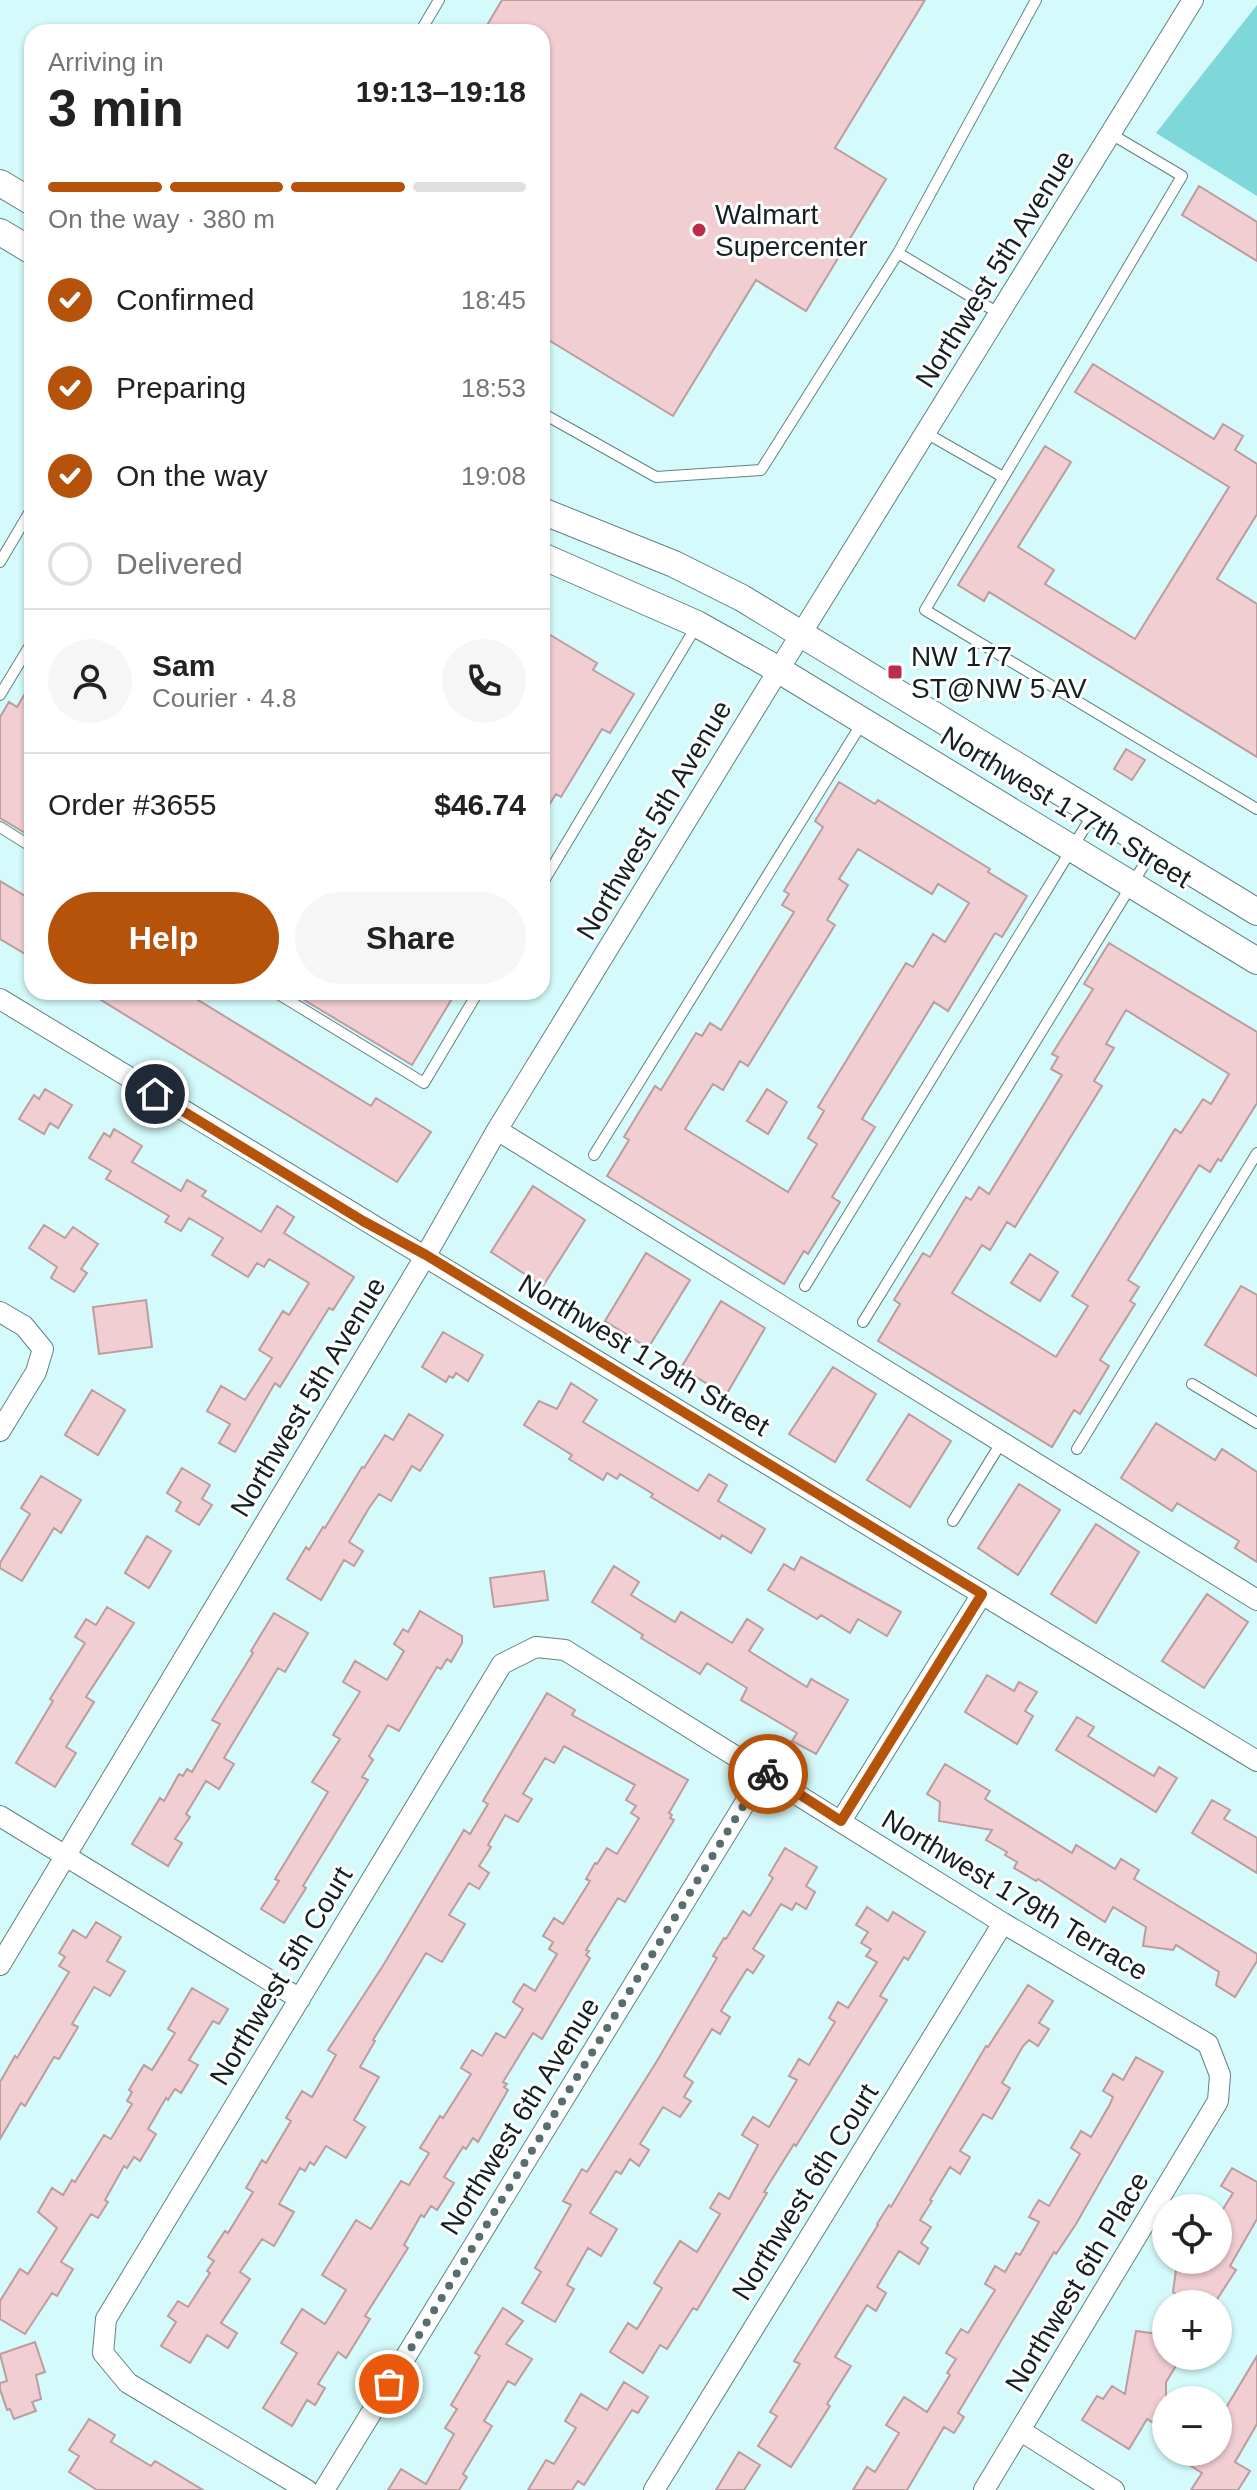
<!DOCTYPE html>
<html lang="en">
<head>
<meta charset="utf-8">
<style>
	:root { --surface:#fff; --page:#f6f6f6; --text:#222; --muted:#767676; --line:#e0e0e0; --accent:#b45309 }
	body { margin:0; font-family:Arial,sans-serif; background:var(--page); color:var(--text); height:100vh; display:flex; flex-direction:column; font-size:30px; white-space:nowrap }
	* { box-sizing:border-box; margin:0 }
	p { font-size:26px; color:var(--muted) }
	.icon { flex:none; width:44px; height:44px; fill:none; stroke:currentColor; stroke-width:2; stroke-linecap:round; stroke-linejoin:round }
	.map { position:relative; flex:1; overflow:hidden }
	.panel { position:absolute; left:24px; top:24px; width:526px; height:976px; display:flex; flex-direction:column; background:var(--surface); border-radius:24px; box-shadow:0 2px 6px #0004 }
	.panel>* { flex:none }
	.fabs { position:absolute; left:1152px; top:2194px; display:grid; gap:16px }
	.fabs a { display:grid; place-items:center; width:80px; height:80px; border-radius:50%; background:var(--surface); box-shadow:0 2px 6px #0004; font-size:40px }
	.pin { position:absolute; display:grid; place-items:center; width:68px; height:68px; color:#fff; margin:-34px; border:4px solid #fff; border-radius:50%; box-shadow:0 2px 8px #0007 }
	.courier { position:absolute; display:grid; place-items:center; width:80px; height:80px; margin:-40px; border:6px solid #b45309; border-radius:50%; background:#fff; color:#222; box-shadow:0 2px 10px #0007 }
	.headline em { font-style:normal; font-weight:700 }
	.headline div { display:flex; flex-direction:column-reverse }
	.headline { display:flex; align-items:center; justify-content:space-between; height:136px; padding:0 24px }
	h1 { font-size:52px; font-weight:700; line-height:60px }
	.bar { display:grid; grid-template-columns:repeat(4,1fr); gap:12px 8px; align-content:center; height:96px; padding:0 24px }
	.bar i { height:10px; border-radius:6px; background:var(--line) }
	.bar .selected { background:var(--accent) }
	.bar p { grid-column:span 4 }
	.line { display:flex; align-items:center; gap:20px; padding:0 24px; border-top:2px solid var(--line) }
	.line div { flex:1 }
	.round { display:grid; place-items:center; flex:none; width:84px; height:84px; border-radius:42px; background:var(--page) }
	ol { padding:0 24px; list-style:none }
	li { display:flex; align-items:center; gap:24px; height:88px }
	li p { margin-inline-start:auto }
	li .icon { padding:8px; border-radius:50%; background:var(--accent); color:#fff; stroke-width:4 }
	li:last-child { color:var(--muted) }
	li i { width:44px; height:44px; border:4px solid var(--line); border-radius:50% }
	.primary-button { display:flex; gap:16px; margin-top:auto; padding:16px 24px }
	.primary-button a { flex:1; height:92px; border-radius:48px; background:var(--accent); color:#fff; font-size:32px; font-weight:700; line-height:92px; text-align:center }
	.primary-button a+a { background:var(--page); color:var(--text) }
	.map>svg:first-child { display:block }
	.green { fill:#7ed8da }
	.building { fill:#f1ced1; stroke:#bd9c9e; stroke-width:2; fill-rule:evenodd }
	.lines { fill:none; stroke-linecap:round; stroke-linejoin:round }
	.service-casing { stroke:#608283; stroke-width:12 }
	.minor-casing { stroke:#608283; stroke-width:22 }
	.tertiary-casing { stroke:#608283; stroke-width:28 }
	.service { stroke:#fff; stroke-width:10 }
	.minor { stroke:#fff; stroke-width:20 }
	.tertiary { stroke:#fff; stroke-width:26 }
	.done { stroke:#576d6e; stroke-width:8; stroke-dasharray:0 14.4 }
	.route { stroke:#b45309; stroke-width:10 }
	.poi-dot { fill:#bc2c4b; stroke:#fff; stroke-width:3 }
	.labels { text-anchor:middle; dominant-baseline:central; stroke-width:6; stroke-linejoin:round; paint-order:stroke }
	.poi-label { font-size:28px; fill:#132122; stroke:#fff; text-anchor:start }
	.street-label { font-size:28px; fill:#132122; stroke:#fff }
</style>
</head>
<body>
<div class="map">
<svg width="1257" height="2490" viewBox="0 0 1257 2490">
	<rect width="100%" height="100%" fill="#d4fafb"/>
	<!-- green -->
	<path class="green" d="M1257,5v191l-101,-63z"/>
	<!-- building -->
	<path class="building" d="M502,0h423l-90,148 51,31 -80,132 -50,-31 -83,136 -131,-80v-304h-59z
		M1199,186l58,36v39l-75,-46z
		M1093,364l121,75 9,-15 20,12 -8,14 22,14v50l-40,65 40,25v153l-268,-165 -5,9 -26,-16 87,-139 26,16 -53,85 36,23 -9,14 90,55 94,-152 -154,-95z
		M542,630l55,33 -4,7 41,24 -24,39 -8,-4 -41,68 -5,-3 -14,22z
		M32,682v155l-32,-19v-101l9,-15 8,5z
		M1126,749l19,11 -13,20 -18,-11z
		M839,782l36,22 3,-4 112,69 -2,3 39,24 -25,41 -7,-4 -47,78 -14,-9 -72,117 13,8 -43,70 8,5 -32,52 -4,-3 -20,33 -177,-108 22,-36 -5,-3 31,-51 6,4 35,-57 6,3 8,-13 11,7 73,-118 -12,-7 7,-11 -5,-3 39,-64 -8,-6zM858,849l74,45 6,-10 31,19 -24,39 -12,-8 -20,33 -7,-4 -88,144 6,4 -16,27 9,6 -29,48 -103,-63 28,-45 10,6 17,-29 8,5 87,-141 -8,-5 21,-35 -9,-6z
		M0,881l32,19v58l-32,-19z
		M1109,943l148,89v71l-36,58 -3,-2 -8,13 -11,-7 -71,115 11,7 -9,14 5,3 -35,56 9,6 -29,48 -6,-4 -22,37 -174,-106 22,-37 -6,-4 29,-47 7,4 36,-60 5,3 8,-13 10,7 73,-119 -11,-6 7,-12 -6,-3 41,-65 -9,-5zM1126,1010l103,64 -18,30 -8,-5 -22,34 -6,-4 -103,167 16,10 -32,51 -104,-64 30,-48 8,5 17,-28 8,5 87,-141 -8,-5 20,-33 -8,-4z
		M88,992h97l186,114 5,-8 55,34 -34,50z
		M291,992h165l-44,73z
		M45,1089l27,16 -14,23 -8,-5 -6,11 -25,-15 15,-24 5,4z
		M767,1089l20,13 -19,32 -21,-13z
		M114,1129l28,17 -10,16 49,29 6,-11 19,11 -4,5 59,36 16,-26 17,11 -10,16 70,44 -21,33 -4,-2 -49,79 -5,-4 -40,69 -16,-9 11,-19 -23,-13 14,-25 24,14 27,-42 -13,-8 24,-39 6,4 20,-32 -40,-24 -5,8 -7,-4 -9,14 -36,-22 11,-17 -34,-20 -8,13 -16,-9 4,-6 -63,-37 5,-8 -22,-13 15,-25 6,4z
		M533,1186l52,34 -42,66 -52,-34z
		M44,1225l21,13 8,-11 25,17 -17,25 6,4 -13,19 -23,-14 6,-11 -28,-19z
		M646,1253l44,27 -42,68 -43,-27z
		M1030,1254l28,18 -18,29 -29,-18z
		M1241,1286l16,9v81l-52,-31z
		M146,1300l6,47 -53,7 -6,-47z
		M721,1301l44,27 -39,67 -45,-27z
		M443,1332l40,23 -15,26 -12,-8 -3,5 -4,-2 -3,6 -24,-15z
		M833,1367l43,27 -41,68 -46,-28z
		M571,1383l26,17 -14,22 115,69 11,-17 18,11 -9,16 47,28 -14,24 -29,-18 -2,4 -69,-42 2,-3 -33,-20 -3,5 -10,-6 -4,7 -34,-21 3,-4 -48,-30 15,-24 18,8z
		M92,1390l33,20 -27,45 -33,-20z
		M409,1414l34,21 -23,36 -8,-5 -21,35 -12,-7 -10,14 -20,34 14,9 -9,15 -10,-6 -23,40 -34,-21 19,-32 3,3 14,-23 2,1 37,-61 2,1 21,-33 8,5z
		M909,1414l42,27 -41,66 -43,-27z
		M1156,1423l59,37 7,-11 35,23v90l-22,-14 4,-7 -62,-38 -5,8 -51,-33z
		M182,1468l28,17 -8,14 10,6 -13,20 -23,-14 5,-9 -14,-9z
		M41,1476l40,24 -20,33 -7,-5 -32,53 -22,-13v-5l30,-49 -9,-6z
		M1019,1484l41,26 -42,65 -40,-27z
		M1096,1524l43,28 -43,71 -45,-29z
		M147,1536l24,15 -22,37 -24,-15z
		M801,1557l100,55 -14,24 -29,-17 -8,14 -29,-18 -4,4 -49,-29 16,-26 10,6z
		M614,1566l25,16 -8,13 44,27 6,-10 51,31 15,-24 16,10 -14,22 58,36 4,-8 37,21 -32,54 -24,-13 5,-8 -56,-33 6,-12 -40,-25 -7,11 -59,-36 2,-3 -51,-33z
		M544,1571l4,29 -54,7 -4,-29z
		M1207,1594l41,28 -44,66 -42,-27z
		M107,1607l27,16 -48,74 8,5 -28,45 10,6 -21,34 -39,-24 37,-62 -3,-2 35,-56 -10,-6 11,-18 10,6z
		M420,1611l42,25v7l-11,19 -4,-3 -6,10 -4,-2 -38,64 -11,-6 -19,31 4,4 -11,17 6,3 -65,106 3,2 -22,35 -23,-14 18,-28 -4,-2 53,-87 -16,-10 28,-43 -7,-4 27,-43 -17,-10 12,-21 32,19 17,-29 -10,-7 9,-15 5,3z
		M274,1613l34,20 -23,39 -7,-4 -54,90 10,6 -15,25 -13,-8 -20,33 4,3 -15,22 7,4 -14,23 -36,-22 28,-46 4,3 15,-27 4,2 4,-7 5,3 28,-48 -8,-4 41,-67 -2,-2z
		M987,1675l27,16 5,-9 18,10 -12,19 8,5 -16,28 -52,-32z
		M547,1693l28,17 -3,5 116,65 -19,33 3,2 -2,3 4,2 -49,82 -7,-4 -32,52 3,1 -3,4 4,3 -48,81 -9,-6 -30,49 4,2 -3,3 4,3 -30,52 -5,-4 -7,11 -3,-2 -19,30 10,6 -17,27 -6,-4 -7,11 -3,-2 -17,30 4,3 -43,68 5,3 -24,39 -8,-6 -20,32 7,4 -10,17 -8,-5 -15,26 -29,-18 34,-55 -16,-10 21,-34 23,15 21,-34 -24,-15 34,-55 15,9 30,-48 8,4 20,-32 -9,-5 20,-32 3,2 28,-44 -10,-6 11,-18 10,6 14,-23 9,5 18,-29 -10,-7 5,-9 6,-9 11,7 22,-37 -8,-5 4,-7 -10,-6 11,-18 9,6 27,-43 -4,-2 9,-16 2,1 10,-16 10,6 22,-36 -8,-5 5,-7 -10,-6 9,-15 -71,-39 -10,17 -9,-5 -22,36 9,5 -14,23 -13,-7 -17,30 3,2 -12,19 10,7 -10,16 -10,-6 -20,32 16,9 -23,38 -16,-9 -53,87 2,1 -15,26 19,10 -25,43 11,7 -19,31 -20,-12 -12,19 -4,-3 -5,9 -5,-3 -21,36 15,8 -20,34 -12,-7 -22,33 10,7 -29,44 16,10 -9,15 -21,-13 -17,28 -29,-17 15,-24 -8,-6 10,-15 10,6 22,-34 -3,-2 7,-10 -6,-4 17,-26 3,2 25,-41 -7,-4 16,-28 4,3 25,-42 -5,-3 16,-27 10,6 24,-42 -8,-5 56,-86 80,-134 6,4 18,-30 -5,-3z
		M1077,1717l17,10 -6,9 39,24 27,16 5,-9 18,11 -21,34 -100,-62z
		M945,1764l45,27 -5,8 87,54 4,-8 39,24 6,-10 18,11 -5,9 123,75v7l-22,36 -19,-12 3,-13 -43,-27 -3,5 -30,-4 3,-19 -33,-20 -8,15 -67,-43 -2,2 -22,-13 3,-6 -12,-7 2,-3 -21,-12 6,-10 -53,-9 1,-19 -13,-8z
		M1212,1800l18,10 -6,9 33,19v35l-65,-40z
		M785,1848l32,19 -11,19 9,6 -9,17 -10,-6 -4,7 -11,-6 -28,45 11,7 -11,17 -6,-4 -26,42 9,6 -10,17 -8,-5 -28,47 9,6 -9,15 7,4 -11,16 -17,-10 -23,37 9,6 -10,16 -9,-7 -9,15 -5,-3 -26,42 27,16 -16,27 -13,-8 -21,37 7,4 -19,33 -33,-19 19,-31 -6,-4 36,-63 -8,-4 19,-32 5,3 70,-111 60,-103 -4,-2 11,-18 2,1 17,-28 7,5 23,-38 -4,-3z
		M867,1907l21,14 5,-9 32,20 -17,28 -4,-3 -24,39 7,4 -91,146 -2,-2 -30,48 3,1 -70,117 -4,-2 -26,41 -7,-4 -17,28 -33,-21 18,-29 9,6 25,-41 -8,-5 26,-42 17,11 23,-38 -10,-6 9,-15 10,6 29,-54 -16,-10 11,-18 16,10 28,-47 -8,-4 10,-17 10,6 26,-43 -6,-4 9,-16 10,6 29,-46 -11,-6 5,-7 -10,-6 7,-11 -12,-7z
		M96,1922l25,15 -14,24 18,10 -15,25 -16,-9 -22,37 6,3 -19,32 -5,-2 -29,49 -4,-3 -21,36v-57l15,-26 2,2 52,-86 -10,-6 6,-9 -6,-4 14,-23 13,8z
		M1028,1985l25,16 -14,22 10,6 -11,17 -9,-6 -6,6 -21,37 8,5 -18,31 -9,-5 -23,37 10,6 -10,17 -10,-7 -20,33 2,1 -12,19 11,7 -10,16 7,5 -9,16 -20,-13 -22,36 9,6 -10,18 -9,-6 -32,52 16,9 -24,38 3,2 -39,61 -33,-21 19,-30 -7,-4 30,-48 -6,-3 84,-136 -1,-1 12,-19 2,2 95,-161 2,1z
		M192,1988l36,21 -9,15 -6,-3 -24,39 9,5 -17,28 -6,-4 -7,11 -2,-2 -18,31 8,5 -16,27 -6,-4 -7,11 -3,-2 -19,34 3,2 -10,16 -7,-4 -30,48 12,7 -16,27 -5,-3 -27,41 -25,-15v-18l20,-32 8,5 29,-46 -19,-16 14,-24 11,7 9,-15 3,2 29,-47 7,4 21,-35 -5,-3 5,-9 -3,-2 15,-25 8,5 23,-37 -7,-4z
		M1136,2057l27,15 -87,152 -20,30 -2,-2 -96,161 6,4 -10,16 -10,-6 -37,63h-54l14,-23 8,5 24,-39 -13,-8 18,-28 23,15 23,-37 -3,-2 9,-14 -10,-6 15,-24 7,4 27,-43 -10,-6 10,-18 10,6 11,-19 4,2 19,-33 -10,-5 5,-9 5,-8 10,6 31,-52 -9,-6 10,-17 10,6 19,-33 3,-7 -10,-6 10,-17 10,6z
		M1232,2168l25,14v37l-27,47 6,4 -22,34h-23l-18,-12 4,-29 18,3 4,-6h19v-43l15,-24 -12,-7z
		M503,2308l20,13 -17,23 26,15 -17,26 -7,-4 -24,40 8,5 -29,48 4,3 -8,13h-71l13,-21 25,15 28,-50 -9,-6 12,-19 -6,-4 29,-49 -5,-3z
		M1136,2331l30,4v21h16l-16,26v49l-19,-12 -18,30 -47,-29 15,-24 6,3 9,-13 13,8z
		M35,2342l10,30 -9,3 5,24 -9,3 4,9 -22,8 -4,-10 -3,1 -7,-21v-6l7,-2 -7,-27z
		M1257,2356v68l-22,38 15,9 -12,19h-47l11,-17 -11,-7 9,-14h18v-31z
		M624,2382l24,15 -10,16 -6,-3 -48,75 -6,-4 -6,9h-44l18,-30 8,4 22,-36 -11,-7 16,-27 26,16z
		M89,2419l26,16 -4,7 40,24 4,-5 48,29h-106l-28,-18 10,-16 -10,-6z
		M739,2452l21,13 -16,25h-28z"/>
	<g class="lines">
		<defs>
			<path id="service" d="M420,32l19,-32
				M1111,134l71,42 -257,434 332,199
				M898,253l102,61
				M542,413l114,64 105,-7 137,-217 138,-253
				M926,433l77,44
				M0,562l32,-54
				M0,695l32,-53
				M0,827l32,20
				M542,884l155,-259
				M275,992l149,91 54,-91
				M594,1155l268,-432
				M805,1286l288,-472
				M863,1322l290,-472
				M1192,1384l65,39
				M1077,1449l180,-296
				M953,1521l48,-78"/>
			<path id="minor" d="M0,999l1257,762
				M497,1130l760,470
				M0,1312l24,14 19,23 -7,23 -36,59
				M0,1816l300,183
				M841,1821l141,-227
				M0,1965l426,-710 71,-125 268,-438 428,-692
				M1021,2431l93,59
				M307,2490l-179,-107 -25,-30 3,-34 396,-655 34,-17 29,3 438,273 205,121 12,31 -2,26 -234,389
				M324,2490l440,-718
				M654,2490l349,-567"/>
			<path id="tertiary" d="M0,183l32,19
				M0,232l32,19
				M542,511l132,53 68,34 515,314
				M542,556l155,68 82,46 478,291"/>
		</defs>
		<!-- service casing -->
		<use href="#service" class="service-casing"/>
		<!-- minor casing -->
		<use href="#minor" class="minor-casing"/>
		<!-- tertiary casing -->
		<use href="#tertiary" class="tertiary-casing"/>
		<!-- service -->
		<use href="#service" class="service"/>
		<!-- minor -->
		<use href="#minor" class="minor"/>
		<!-- tertiary -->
		<use href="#tertiary" class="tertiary"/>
	</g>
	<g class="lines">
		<!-- done -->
		<path class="done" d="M389,2384l375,-612 4,2"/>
		<!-- route -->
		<path class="route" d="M155,1094l208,127 63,34 556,339 -141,227 -73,-47"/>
	</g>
	<!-- markers -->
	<g class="poi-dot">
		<circle cx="699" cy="230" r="8"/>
		<rect x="887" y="664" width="16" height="16" rx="4"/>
	</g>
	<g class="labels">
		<!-- poi labels -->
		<g class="poi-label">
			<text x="715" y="214">Walmart<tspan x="715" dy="32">Supercenter</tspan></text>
			<text x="911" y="656">NW 177<tspan x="911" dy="32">ST@NW 5 AV</tspan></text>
		</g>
		<!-- street labels -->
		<g class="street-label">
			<text transform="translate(995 269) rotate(-58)">Northwest 5th Avenue</text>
			<text transform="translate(1066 807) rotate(31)">Northwest 177th Street</text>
			<text transform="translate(654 820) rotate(-59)">Northwest 5th Avenue</text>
			<text transform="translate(644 1355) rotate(31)">Northwest 179th Street</text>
			<text transform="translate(308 1397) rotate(-59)">Northwest 5th Avenue</text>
			<text transform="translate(1015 1895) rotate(31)">Northwest 179th Terrace</text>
			<text transform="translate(281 1976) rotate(-59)">Northwest 5th Court</text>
			<text transform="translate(520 2116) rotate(-58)">Northwest 6th Avenue</text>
			<text transform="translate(805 2192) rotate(-58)">Northwest 6th Court</text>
			<text transform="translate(1077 2282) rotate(-59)">Northwest 6th Place</text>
		</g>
	</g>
</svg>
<div class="fabs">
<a><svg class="icon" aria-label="locate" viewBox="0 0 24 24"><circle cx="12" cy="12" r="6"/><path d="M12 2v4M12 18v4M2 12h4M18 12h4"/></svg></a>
<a>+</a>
<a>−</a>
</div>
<div class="pin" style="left:389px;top:2384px;background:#ea580c"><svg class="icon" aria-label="bag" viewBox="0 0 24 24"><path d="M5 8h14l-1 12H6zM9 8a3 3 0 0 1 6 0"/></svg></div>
<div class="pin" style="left:155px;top:1094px;background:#1f2937"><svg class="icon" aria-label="home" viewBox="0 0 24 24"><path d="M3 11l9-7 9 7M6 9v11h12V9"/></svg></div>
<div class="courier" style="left:768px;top:1774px"><svg class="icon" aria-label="bike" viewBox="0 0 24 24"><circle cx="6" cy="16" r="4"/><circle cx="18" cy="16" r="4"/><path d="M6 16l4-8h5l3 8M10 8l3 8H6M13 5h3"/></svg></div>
<section class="panel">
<div class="headline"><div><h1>3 min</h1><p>Arriving in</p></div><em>19:13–19:18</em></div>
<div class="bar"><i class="selected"></i><i class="selected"></i><i class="selected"></i><i></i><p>On the way · 380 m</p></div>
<ol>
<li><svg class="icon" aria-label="check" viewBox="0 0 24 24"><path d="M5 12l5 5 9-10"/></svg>Confirmed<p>18:45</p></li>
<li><svg class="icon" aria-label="check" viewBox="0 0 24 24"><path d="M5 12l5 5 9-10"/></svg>Preparing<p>18:53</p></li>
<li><svg class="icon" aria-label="check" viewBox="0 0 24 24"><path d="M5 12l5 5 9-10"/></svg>On the way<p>19:08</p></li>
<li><i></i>Delivered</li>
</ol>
<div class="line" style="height:144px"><a class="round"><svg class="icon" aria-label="person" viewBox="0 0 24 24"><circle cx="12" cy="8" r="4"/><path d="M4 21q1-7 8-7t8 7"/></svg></a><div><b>Sam</b><p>Courier · 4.8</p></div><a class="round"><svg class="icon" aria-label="phone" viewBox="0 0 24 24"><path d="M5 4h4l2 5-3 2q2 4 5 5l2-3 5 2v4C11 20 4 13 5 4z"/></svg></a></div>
<div class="line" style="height:104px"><div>Order #3655</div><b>$46.74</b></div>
<div class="primary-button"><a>Help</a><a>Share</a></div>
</section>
</div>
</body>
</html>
